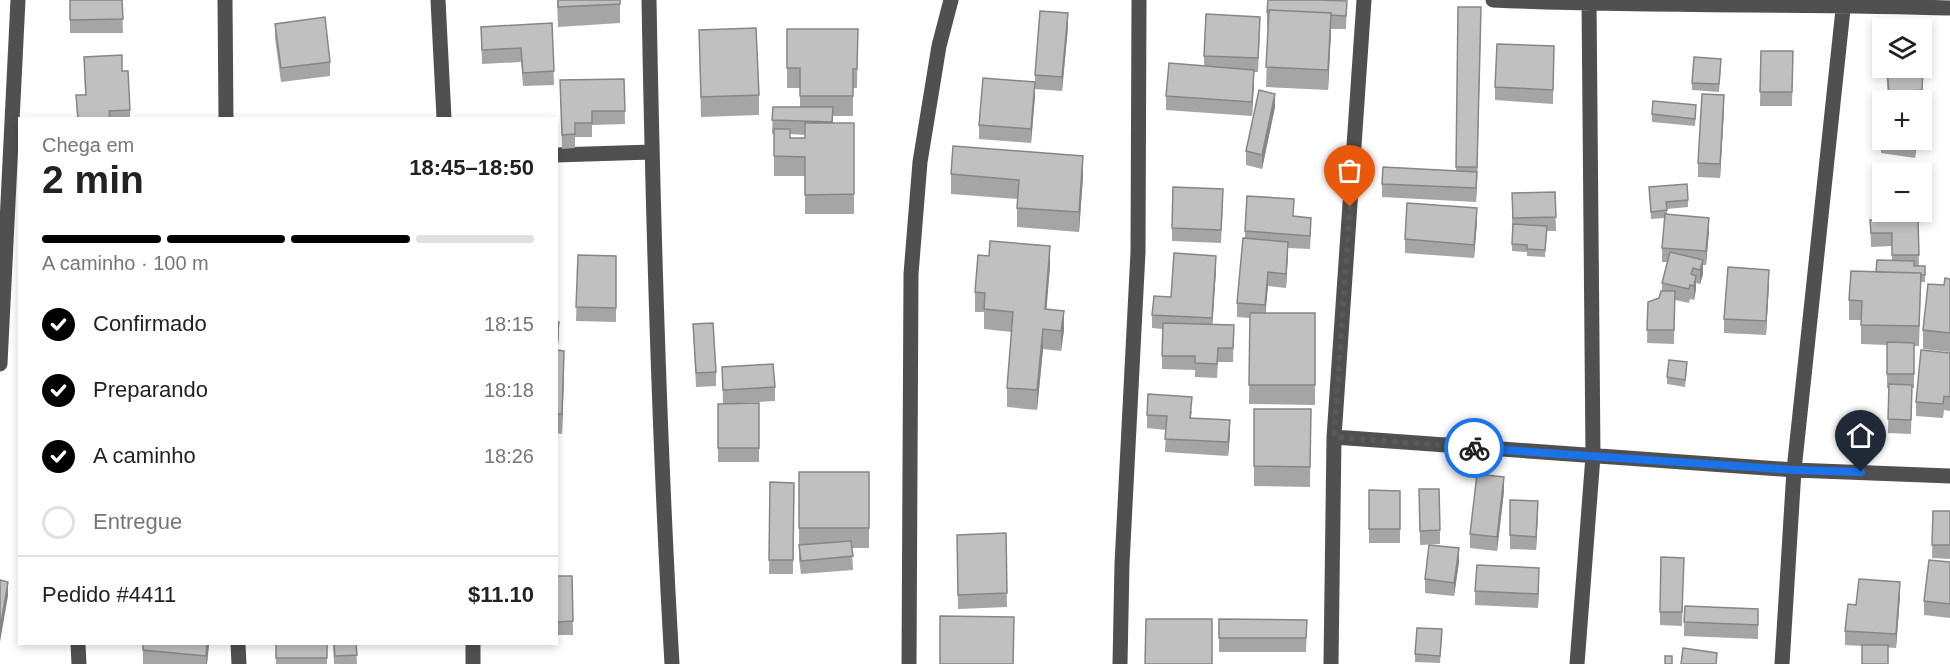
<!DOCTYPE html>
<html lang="pt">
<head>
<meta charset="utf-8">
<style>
	:root { --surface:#fff; --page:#f6f6f6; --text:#222; --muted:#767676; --line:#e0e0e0; --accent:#000 }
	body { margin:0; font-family:Arial,sans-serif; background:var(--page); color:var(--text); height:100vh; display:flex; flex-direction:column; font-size:22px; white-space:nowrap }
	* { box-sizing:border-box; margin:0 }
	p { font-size:20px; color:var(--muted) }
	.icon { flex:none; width:33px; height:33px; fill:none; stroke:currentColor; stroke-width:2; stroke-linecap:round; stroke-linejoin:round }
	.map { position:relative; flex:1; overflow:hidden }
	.side { position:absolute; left:18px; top:117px; width:540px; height:528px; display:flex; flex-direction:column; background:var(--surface); border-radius:0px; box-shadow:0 3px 9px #0003 }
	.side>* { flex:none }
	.buttons { position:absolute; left:1872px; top:18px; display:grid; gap:12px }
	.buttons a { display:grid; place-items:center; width:60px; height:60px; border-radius:0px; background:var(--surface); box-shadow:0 3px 9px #0003; font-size:30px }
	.pin { position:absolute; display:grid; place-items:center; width:51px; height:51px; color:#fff; margin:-62px -26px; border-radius:50% 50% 50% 0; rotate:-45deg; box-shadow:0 0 6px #0007 }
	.pin .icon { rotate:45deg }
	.courier { position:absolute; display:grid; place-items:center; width:60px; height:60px; margin:-30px; border:4px solid #1a73e8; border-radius:50%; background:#fff; color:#222; box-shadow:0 2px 8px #0007 }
	.summary em { font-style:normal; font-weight:800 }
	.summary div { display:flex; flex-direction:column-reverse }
	.summary { display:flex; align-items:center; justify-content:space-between; height:102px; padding:0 24px }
	h1 { font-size:39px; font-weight:800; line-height:45px }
	.bar { display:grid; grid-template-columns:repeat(4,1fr); gap:9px 6px; align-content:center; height:72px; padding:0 24px }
	.bar i { height:8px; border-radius:4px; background:var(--line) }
	.bar .on { background:var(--accent) }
	.bar p { grid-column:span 4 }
	.line { display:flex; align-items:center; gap:15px; padding:0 24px; border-top:2px solid var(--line) }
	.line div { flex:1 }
	ol { padding:0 24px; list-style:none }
	li { display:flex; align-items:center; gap:18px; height:66px }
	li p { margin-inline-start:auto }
	li .icon { padding:6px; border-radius:50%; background:var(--accent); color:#fff; stroke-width:4 }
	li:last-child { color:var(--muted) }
	li i { width:33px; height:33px; border:3px solid var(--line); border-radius:50% }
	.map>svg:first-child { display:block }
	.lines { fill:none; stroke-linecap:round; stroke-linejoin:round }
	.minor { stroke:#505050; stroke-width:15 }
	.wall { fill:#a5a5a5; fill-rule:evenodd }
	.shaded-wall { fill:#868686 }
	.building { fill:#c0c0c0; stroke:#868686; stroke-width:1.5 }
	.done { stroke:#595959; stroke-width:6; stroke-dasharray:0 10.8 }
	.route { stroke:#1a73e8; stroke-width:8 }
</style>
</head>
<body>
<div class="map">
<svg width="1950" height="664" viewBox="0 0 1950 664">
	<rect width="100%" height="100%" fill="#fff"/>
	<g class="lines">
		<!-- minor -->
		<path class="minor" d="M225,0l1,118
			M438,0l6,118
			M649,0c4,221 10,443 23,664
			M1493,0c152,7 305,3 457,8
			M556,155l96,-3
			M0,364l18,-364
			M1334,437l460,33 156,6
			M78,644l1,20
			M238,644l1,20
			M473,644v20
			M909,664l2,-390 9,-112 19,-116 12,-46
			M1120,664l2,-100 16,-312 1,-252
			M1331,664l3,-227 30,-437
			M1577,664l16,-208 -4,-456
			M1782,664l12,-194 50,-470"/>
	</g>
	<!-- wall -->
	<path class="wall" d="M70,0h52l1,33h-53z
		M557,0h63v23l-62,4z
		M1347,1l-1,28h-15l-3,61 -62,-3 2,-61h-1v-14z
		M1458,7l23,20 -5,175 -94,-5v-13l74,-13z
		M552,23l2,62 -31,1 -2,-24 -39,2 -1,-37z
		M275,24l55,38v14l-49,6 -6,-44z
		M1877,24l5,4v22h-4z
		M1068,27l-6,64 -27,-2v-14z
		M787,29h71l-1,59h-4v28h-20v7h21v91h-49v-38h-31v-42h-2l1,-27h27v-19h-13zM790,134l15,1v3h-15z
		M699,30l60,65v20l-58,2z
		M1260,31l-2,41h-4l-2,44 -86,-6v-14l38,-30v-10z
		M1554,46l-1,58 -58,-4v-13z
		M1761,51h32l-1,55h-32z
		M84,57l38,14 8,39v8h-53l-1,-23h9z
		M1721,66l-2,26 -27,-2v-7z
		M1923,67l-1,37v-4h-34l-2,-32h17z
		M624,79l1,45 -33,1v12h-17v11l-13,1 -2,-69z
		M1035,96l-4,47 -52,-4v-14z
		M1275,107l-13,62 -16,-4v-14z
		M1724,109l-4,69 -22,-1v-14z
		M1696,112l-1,14 -43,-4v-8z
		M1881,140h36l-2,18 -34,-5z
		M951,174l132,2 -4,56 -62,-5v-28l-66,-5z
		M1649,187l39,13v7l-21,2v5l42,17 -3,34h-3v9l-3,10 -4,-1v6l-2,11 -4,-1 -1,4 -14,-3 -1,44 -27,-1 1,-41 11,-4 3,-7v-8l5,-21h-5v-14l3,-30 -14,1z
		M1555,192l1,39h-9l-2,26 -18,-1v-4l-15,-1v-58z
		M1223,202l-2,41 -49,-2v-13z
		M1294,216l17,15 -1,18 -22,-1 -2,40 -18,-2 -3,27h50v92l-66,-1 1,-86 -13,-1v-14l8,-64v-8z
		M1918,219l1,47 6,7v9h-4l-2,64h-5v42h-2l-1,46 -23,-1 1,-45h-2v-43l-26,-1v-24h-12v-20l27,-28 16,-11v-15l-21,1 -1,-27z
		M1477,222l-3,36 -69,-5v-14z
		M578,255l38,1v66l-40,-1z
		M1050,266l-4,43 18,21 -3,21 -18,-2 -6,61 -30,-3v-19l5,-56 -28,-3v-17h-9v-20z
		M1216,270l-4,54 22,1 -1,37h-15l-1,16 -22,-1v-7l-33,-1v-40l-10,-1v-13l19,-18z
		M1950,279v73l-27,-3v-19l21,-45z
		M1769,284l-3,51 -42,-2v-14z
		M556,322l3,14 -2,15 7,19 -2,64 -6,-1z
		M693,324l23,48v14l-20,1z
		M1950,353v58l-6,-1 -1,8 -27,-2v-14z
		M722,367l53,20v14l-52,3z
		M1687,369l-2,18 -18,-3v-7z
		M759,403v59h-41v-58z
		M1254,409h57l-1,78 -56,-1z
		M1192,411l-1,7 39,16 -2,22 -63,-4 1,-22 -19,-2v-13z
		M799,472h70v76h-17l1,22 -52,4 -2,-15z
		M770,482l24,1 -1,91h-24z
		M1419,489l21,41v14l-20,1z
		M1369,490l31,1v52h-31z
		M1504,491l-7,60 -27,-3v-14z
		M1510,500l28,14 -2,36 -26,-1z
		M1933,511h17v48l-18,-1z
		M1006,533l1,74 -49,2 -1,-74z
		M1684,558l-2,68 -22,-1v-13z
		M1459,562l-5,34 -29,-3v-14z
		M1950,562v56l-26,-3v-14z
		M556,576h16l1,59h-17z
		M1539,582l-1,26 -63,-3v-14z
		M1900,596l-4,52 -51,-3v-14l11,-26z
		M1219,619l88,1 -1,32h-87z
		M1684,622l74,1v16l-74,-3z
		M1442,636l-2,27 -25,-1v-8z
		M209,644l-2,20h-64v-14z
		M276,644h51v20h-51z
		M333,644h23l1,20h-23z"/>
	<!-- shaded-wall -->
	<path class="shaded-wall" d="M1481,7l-4,179 -1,16v-14z
		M1068,13v14l-6,64v-14z
		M1331,13v20l-3,57v-20z
		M1254,70v14l-2,32v-14z
		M1035,82v14l-4,47v-14z
		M1275,94v13l-13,62v-14z
		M1724,95v14l-4,69v-14z
		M1915,140h2l-2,18z
		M1083,156v20l-4,56v-20z
		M1477,208v14l-3,36v-13z
		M1709,218v13l-3,34v-14z
		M1288,242v14l-2,32v-14z
		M1050,246v20l-5,63v-20z
		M1216,256v14l-4,62v-14z
		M1703,260v14l-3,10v-14z
		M1769,270v14l-3,51v-14z
		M1268,272v14l-3,33v-14z
		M1696,276v13l-2,11v-14z
		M1064,311v19l-3,21v-20z
		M559,322v14l-2,18v-14z
		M1043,329v20l-6,61v-20z
		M564,351v19l-2,64v-20z
		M1230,420v14l-2,22v-14z
		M1504,477v14l-7,60v-14z
		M1538,501v13l-2,36v-13z
		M1459,548v14l-5,34v-13z
		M1539,568v14l-1,26v-14z
		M8,582v14l-8,46v-13z
		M1900,582v14l-4,52v-14z
		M207,644h2l-2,20h-1z"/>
	<!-- building -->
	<path class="building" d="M70,0h52l1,19 -53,1z
		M558,0h62v4l-62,3z
		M1268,0h51l28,1 -1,15 -15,-1v-2l-62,-3v2h-2z
		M1458,7h23l-4,160h-21z
		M1269,10l62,3 -3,57 -62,-3z
		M1040,11l28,2 -6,64 -27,-2z
		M1206,14l54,3 -2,41 -54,-2z
		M325,17l5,45 -49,6 -6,-44z
		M552,23l2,48 -31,2 -2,-25 -39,2 -1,-23z
		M1903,23v5h-21v15h-4l-1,-19z
		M756,28l3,67 -58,2 -2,-67z
		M787,29h71l-1,40h-4v27h-53v-28h-13z
		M1497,44l57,2 -1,44 -58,-3z
		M1761,51h32l-1,41h-32z
		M122,55v16h6l2,39 -21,1 1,7h-32l-2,-23h10l-2,-38z
		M1694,57l27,2 -2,25 -27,-1z
		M1169,63l85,7 -2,32 -86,-6z
		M1922,67h1l-1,23 -33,3 -2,-25h16z
		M983,78l52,4 -4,47 -52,-4z
		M624,79l1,32h-33v12h-17v11l-13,1 -2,-55z
		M1259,90l16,4 -13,61 -16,-4z
		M1702,94l22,1 -4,69 -22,-1z
		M1653,101l43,4 -1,14 -43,-5z
		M773,107h60l-1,15 -60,-2z
		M805,123h49v71l-49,1v-38l-31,-1v-27h16v9h15z
		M1882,128v12h33v4l-34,-4z
		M953,146l130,10 -4,56 -62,-4 2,-28 -68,-6z
		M1383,167l94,5 -1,16 -94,-4z
		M1687,184l1,16 -22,2 1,8 -16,2 -2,-25z
		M1173,187l50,2 -2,41 -49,-2z
		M1555,192l1,25 -43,1 -1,-25z
		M1247,196l47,3 -1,17 18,2 -1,18 -65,-5z
		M1407,203l70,5 -3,37 -69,-6z
		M1665,214l44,4 -3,33 -44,-3z
		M1918,219l1,36h-27v-22h-21l-1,-13z
		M1513,224l34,2 -2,24 -18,-1v-4l-15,-1z
		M1243,238l45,4 -2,32 -18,-2 -3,33 -28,-2z
		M990,241l60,5 -5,63 19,2 -3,20 -18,-2 -6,61 -30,-2 6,-76 -29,-3 1,-16 -10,-1 3,-37 11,1z
		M1670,252l33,8 -3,10 -7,-2 -2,6 5,2 -2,10 -4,-1 -1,4 -27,-6z
		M1174,253l42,3 -4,62 -60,-3 2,-19 17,1z
		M578,255l38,1v52l-40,-1z
		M1877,260l37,1v5h11v9h-4v-2l-45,-1z
		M1728,267l41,3 -3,51 -42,-2z
		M1851,271l70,2 -2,53 -58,-1 1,-24 -13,-1z
		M1945,278l5,1v54l-27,-3 5,-46 16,1z
		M1661,291h14l-1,39h-27l1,-28 11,-4z
		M1250,313h65v72h-66z
		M556,322h3l-2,18h-1z
		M713,323l3,49 -20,1 -3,-49z
		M1163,323l71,2 -1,23h-15l-1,16 -22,-1v-7h-33z
		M1887,342l27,1v31h-27z
		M556,350l8,1 -2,63h-6z
		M1921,350l29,3v44l-6,-1 -1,8 -27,-2z
		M1669,360l18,2 -2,18 -18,-3z
		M773,364l2,23 -52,3 -1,-23z
		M1889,384l23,1 -1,35 -23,-1z
		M1148,394l44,3 -2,21 40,2 -2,22 -63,-3 2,-23 -20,-1z
		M759,403v45h-41v-44z
		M1254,409h57l-1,58 -56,-1z
		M799,472h70v56h-70z
		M1477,474l27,3 -7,60 -27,-3z
		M770,482l24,1 -1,77h-24z
		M1419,489h20l1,41 -20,1z
		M1369,490l31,1v38h-31z
		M1510,500l28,1 -2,36 -26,-2z
		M1933,511h17v34h-18z
		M1006,533l1,60 -49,2 -1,-60z
		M851,541l2,15 -52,5 -2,-16z
		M1429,545l30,3 -5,35 -29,-4z
		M1661,557l23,1 -2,54h-22z
		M1929,560l21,2v42l-26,-3z
		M1477,565l62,3 -1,26 -63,-3z
		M556,576h16l1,45 -17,1z
		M1859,579l41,3 -4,52 -51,-3 3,-27 8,1z
		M0,580l8,2 -8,47z
		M1685,606l73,3v16l-74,-3z
		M940,616l74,1 -1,47h-73z
		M1146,619h66v45h-67z
		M1219,619l88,1 -1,18h-87z
		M1417,628l25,1 -2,27 -25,-2z
		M143,644h64l-1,12 -63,-6z
		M276,644h51v14h-51z
		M334,644h22l1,11 -22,1z
		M1862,645h26v19h-26z
		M1683,648l34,5 -1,11h-35z
		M1665,656h7v8h-7z"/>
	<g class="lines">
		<!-- done -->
		<path class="done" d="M1350,207l-16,230 140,11"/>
		<!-- route -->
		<path class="route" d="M1474,448l320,22 67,2"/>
	</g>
</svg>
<div class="buttons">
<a><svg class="icon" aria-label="layers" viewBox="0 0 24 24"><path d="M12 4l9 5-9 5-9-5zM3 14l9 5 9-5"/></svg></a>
<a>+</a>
<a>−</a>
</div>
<div class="pin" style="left:1350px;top:207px;background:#ea580c"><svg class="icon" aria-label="bag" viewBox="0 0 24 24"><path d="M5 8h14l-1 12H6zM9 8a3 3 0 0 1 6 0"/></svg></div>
<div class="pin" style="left:1861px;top:472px;background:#1f2937"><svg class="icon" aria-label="home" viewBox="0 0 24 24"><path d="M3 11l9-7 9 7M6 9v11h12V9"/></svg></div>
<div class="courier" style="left:1474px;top:448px"><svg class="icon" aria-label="bike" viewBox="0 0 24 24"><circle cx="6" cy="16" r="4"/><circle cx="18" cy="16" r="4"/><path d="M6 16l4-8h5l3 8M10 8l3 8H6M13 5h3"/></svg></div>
<section class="side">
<div class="summary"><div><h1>2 min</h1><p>Chega em</p></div><em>18:45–18:50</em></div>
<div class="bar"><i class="on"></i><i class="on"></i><i class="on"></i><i></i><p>A caminho · 100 m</p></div>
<ol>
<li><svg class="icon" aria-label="check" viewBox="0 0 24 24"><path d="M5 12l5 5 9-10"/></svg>Confirmado<p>18:15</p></li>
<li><svg class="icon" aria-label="check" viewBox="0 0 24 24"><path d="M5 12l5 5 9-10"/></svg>Preparando<p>18:18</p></li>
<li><svg class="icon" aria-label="check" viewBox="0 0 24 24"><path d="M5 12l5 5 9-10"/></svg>A caminho<p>18:26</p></li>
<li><i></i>Entregue</li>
</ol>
<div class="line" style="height:78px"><div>Pedido #4411</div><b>$11.10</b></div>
</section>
</div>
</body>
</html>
